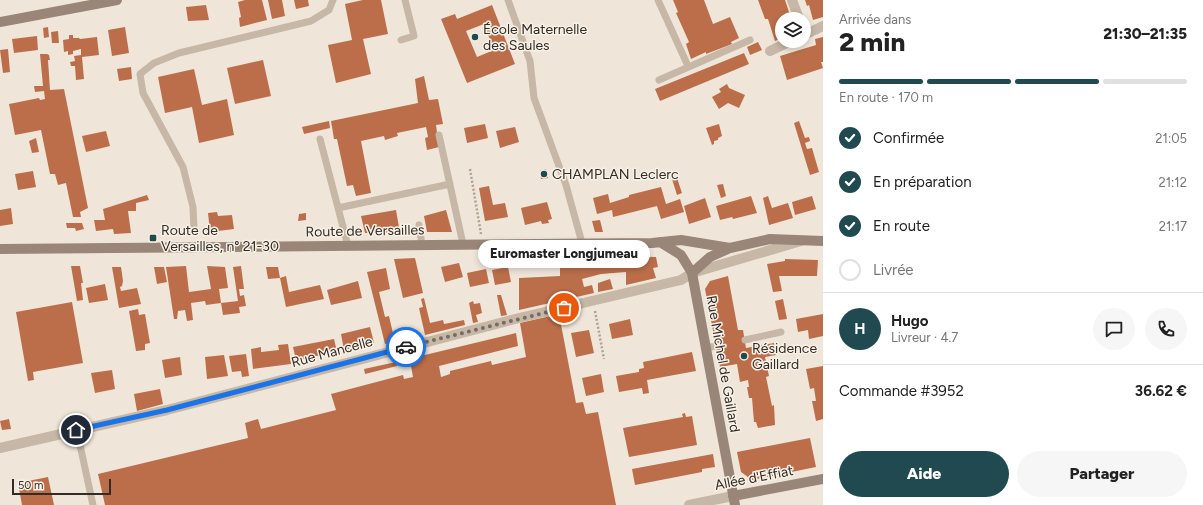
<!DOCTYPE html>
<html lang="fr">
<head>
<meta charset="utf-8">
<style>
	:root { --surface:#fff; --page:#f6f6f6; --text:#222; --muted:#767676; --line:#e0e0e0; --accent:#204a50 }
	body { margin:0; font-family:Figtree,sans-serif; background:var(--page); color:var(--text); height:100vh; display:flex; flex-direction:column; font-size:15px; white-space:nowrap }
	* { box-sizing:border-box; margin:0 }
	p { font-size:13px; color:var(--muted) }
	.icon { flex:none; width:22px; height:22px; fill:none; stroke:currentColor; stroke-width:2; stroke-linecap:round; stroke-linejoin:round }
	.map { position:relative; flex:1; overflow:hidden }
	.sheet { display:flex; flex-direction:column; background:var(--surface); width:380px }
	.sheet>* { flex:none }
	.buttons { position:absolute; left:775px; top:12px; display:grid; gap:8px }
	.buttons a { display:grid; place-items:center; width:36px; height:36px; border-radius:50%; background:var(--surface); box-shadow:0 2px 6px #0003; font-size:20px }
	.scale { position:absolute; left:12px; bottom:10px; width:99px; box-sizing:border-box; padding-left:4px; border:2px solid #332b26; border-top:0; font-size:11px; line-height:14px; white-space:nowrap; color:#332b26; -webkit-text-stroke:3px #f7f0e5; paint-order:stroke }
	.pin { position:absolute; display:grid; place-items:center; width:34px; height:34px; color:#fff; margin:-17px; border:2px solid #fff; border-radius:50%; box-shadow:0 1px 4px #0007 }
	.courier { position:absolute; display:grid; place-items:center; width:40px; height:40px; margin:-20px; border:3px solid #1a73e8; border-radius:50%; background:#fff; color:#222; box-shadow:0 1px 5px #0007 }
	.bubble { position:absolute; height:28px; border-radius:14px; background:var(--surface); box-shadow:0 2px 6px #0003; font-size:13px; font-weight:800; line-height:28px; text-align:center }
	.overview em { font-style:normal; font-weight:800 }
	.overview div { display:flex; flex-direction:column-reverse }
	.overview { display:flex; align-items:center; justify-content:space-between; height:68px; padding:0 16px }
	h1 { font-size:26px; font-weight:800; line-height:30px }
	.bar { display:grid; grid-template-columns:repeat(4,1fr); gap:6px 4px; align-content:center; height:48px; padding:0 16px }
	.bar i { height:5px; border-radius:3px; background:var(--line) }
	.bar .active { background:var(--accent) }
	.bar p { grid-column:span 4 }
	.line { display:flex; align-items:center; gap:10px; padding:0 16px; border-top:1px solid var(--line) }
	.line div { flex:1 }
	.round { display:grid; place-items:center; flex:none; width:42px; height:42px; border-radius:21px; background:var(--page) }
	ol { padding:0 16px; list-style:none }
	li { display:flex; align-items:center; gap:12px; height:44px }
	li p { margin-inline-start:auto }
	li .icon { padding:4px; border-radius:50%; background:var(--accent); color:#fff; stroke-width:4 }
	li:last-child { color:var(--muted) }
	li i { width:22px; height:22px; border:2px solid var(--line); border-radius:50% }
	.primary-button { display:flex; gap:8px; margin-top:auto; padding:8px 16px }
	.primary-button a { flex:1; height:46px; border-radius:24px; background:var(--accent); color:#fff; font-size:16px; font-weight:800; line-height:46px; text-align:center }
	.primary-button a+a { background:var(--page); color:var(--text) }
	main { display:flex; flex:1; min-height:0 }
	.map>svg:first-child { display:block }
	.building { fill:#bc6e4a; fill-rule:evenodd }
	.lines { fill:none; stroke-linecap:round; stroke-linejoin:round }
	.path { stroke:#b1a191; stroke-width:2.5; stroke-dasharray:2 2; stroke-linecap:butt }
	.lane { stroke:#c6b7a6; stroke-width:7 }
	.street { stroke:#c6b7a6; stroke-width:10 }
	.secondary { stroke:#998678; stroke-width:10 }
	.done { stroke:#756c65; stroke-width:4; stroke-dasharray:0 7.2 }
	.route { stroke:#1a73e8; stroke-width:5 }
	.poi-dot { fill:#204a50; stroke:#f7f0e5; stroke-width:1.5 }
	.labels { text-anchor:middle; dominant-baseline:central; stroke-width:3; stroke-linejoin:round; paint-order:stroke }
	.poi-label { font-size:14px; fill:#332b26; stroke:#f7f0e5; text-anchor:start }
	.street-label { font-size:14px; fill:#332b26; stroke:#f7f0e5 }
</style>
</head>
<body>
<main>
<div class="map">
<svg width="823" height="505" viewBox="0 0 823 505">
	<rect width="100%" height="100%" fill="#efe6d9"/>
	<!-- building -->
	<path class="building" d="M245,0h17l5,20 -27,7 -1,-9 2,-1 -3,-15z
		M268,0h14l3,16 -13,3z
		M294,0h14l1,6 -13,3z
		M363,0h18l7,34 -25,5 8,35 -35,9 -8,-38 24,-5 -7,-36z
		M673,0h31l9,24 17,-7 9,21 -8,4 1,2 -26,10v-2l-15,7 -5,-15 3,-2 -13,-29 2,-1z
		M758,0h27l4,12h2l2,7h-11v19l-7,3 -7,-22h-3z
		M805,0h18v17l-10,3 -4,-15 -2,1z
		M206,5l3,15 -21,1 -2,-14z
		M492,5l23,59 -48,19 -26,-64 14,-5 2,5zM484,24l10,26 -17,7 -11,-26z
		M48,27l1,10 -5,1 -1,-10z
		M125,27l4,26 -17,3 -4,-26z
		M58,31l1,12h-7l-1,-11z
		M69,35h4v3h6l1,1 17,-2 2,18 -17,2 2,22 -8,1 -1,-14h-4l-1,-4 5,-1 -1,-5 7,-1v-6l-8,2v3l-5,1v-4l-4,1 -1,-12 6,-1z
		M37,36l1,14 -24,3 -2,-14z
		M823,37v25h-2l2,6 -36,12 -7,-24 36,-11 -1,-6z
		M758,42l4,8 -12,5 -3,-8z
		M8,49l2,23 -7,1 -3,-23z
		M744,53l5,11 -89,37 -5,-12z
		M40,54h7l2,1 1,5h-2l2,30 14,-1 24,119 -8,4 1,5h-8l-7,-34 -8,2 -3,-11h-5l-9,-44 -26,5 -6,-31 30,-6 1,2 5,-1 -1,-8 -9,1 -1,-6h9z
		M263,60l8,36 -36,8 -8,-36z
		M131,67l1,12 -13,2 -2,-12z
		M194,69l8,36 25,-6 7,36 -35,8 -7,-36 -27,6 -7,-36z
		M424,76l5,24 9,-1 5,25 -7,1 3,22 -12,3 -2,-12 3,-1 -2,-10 -29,6 1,3 -13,4 -1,-4 -23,5 10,52 -15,3 -3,-11 -6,1 -10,-47h-3l-3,-18 87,-18 -3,-24z
		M727,84l2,4 16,7 -6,13 -11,-5 -9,6 -7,-12 9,-5 -2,-3z
		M329,121l1,7 -26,6 -2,-7z
		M799,121l6,17 4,-1 1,4 -5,2 2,6 5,-1 7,24 -9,3 -16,-52z
		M485,124l3,14 -21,5 -3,-15z
		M719,124l3,12 -4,2v2l-4,1v3l-2,1 -6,-17z
		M515,127l4,15 -19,6 -4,-17z
		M106,131l4,15 -24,6 -4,-16z
		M36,138l3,14 -7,1 -3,-12z
		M546,169l2,9 -7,1 -1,-8z
		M33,171l3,16 -18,3 -3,-16z
		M677,178l5,15 -5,2 -5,-16z
		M723,184l3,12 -5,2 -4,-13z
		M489,186l4,19 12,-2 3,14 -23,4 -6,-33z
		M661,187l5,17 14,-5 4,13 -23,7 -4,-13 -44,11 -1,-7 -15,4 -4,-16 15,-4 2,9 19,-6v-2z
		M147,195l2,5 -13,3v8h-8l3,22 -17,1 -1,-5 -17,2 -2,-11h11l-2,-11z
		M751,196l6,17 -24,6 -1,-2 -12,3 -4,-14z
		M768,196l4,12 16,-5 5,15 -24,7 -6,-27z
		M812,196l4,13 -21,6 -3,-13z
		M705,198l6,19 -22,7 -5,-18z
		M547,202l5,17 -4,1 1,3 -7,1 -1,-3 -16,4 -4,-17z
		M11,208l2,16 -13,2v-16z
		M396,210l4,23h-35l-4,-17z
		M446,210l6,22h-25l-3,-16z
		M217,212l1,4 14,-1 2,14 -24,3 -2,-19z
		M306,213v7l-8,1 1,-7z
		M600,220l3,12h-8l-3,-11z
		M66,223h16l2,6 -8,2 -1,-3h-8z
		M597,256l59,1 2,10 -5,1 3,10 -30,7v-13l-25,2 -19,5 2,8 8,-2 2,8 -75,17v-32l41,-2v-19h15l3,8 19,-5z
		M415,258l8,35 -20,5 -9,-39z
		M785,259l33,1 -1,16h-38l3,15 -9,1 -6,-28 18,-3z
		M459,263l4,14 -18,5 -4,-15z
		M71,266h9l3,17h-2l2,17 -6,1z
		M186,266l3,26 22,-3 -4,-23 18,1 3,21 -9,1 2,14 -15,2 -1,-4 -14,2 2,17 -6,1 -2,-11 -7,1 -1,8h-3l-8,-52z
		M241,266l3,23h-5l1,7 4,-1 2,11 -7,1 1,6 -17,2 -2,-12 17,-2 -5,-34z
		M112,267h9l2,14 -1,5 -2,1 1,4 16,-3 4,16 -22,4z
		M154,267h10l3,15 -10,2z
		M266,267h12l2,11 -12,1z
		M508,267l3,15 -16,3 -3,-15z
		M386,268l4,21 -11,3 6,25 4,-1 6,26 -10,2 -18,-72z
		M486,269l3,14 -19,4 -3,-14z
		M286,276l3,16 31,-7 4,14 -38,8 -6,-29z
		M728,276l10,54h5l3,18 28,-5 2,12 -11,2 4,19 -3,1 6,29 2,-1 1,20 -17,3 -2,-6h-2l-2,-24h-3l-2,-11h2l-1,-7 -8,2 -3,-18 -17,3 -15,-78 5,-8z
		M610,279l3,10 -15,3v-9z
		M358,281l4,17 -31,7 -4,-15z
		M105,284l3,16 -19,3 -3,-15z
		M497,295h4l6,20 -6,1z
		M424,298l6,25 13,-3 1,4 20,-4 1,5 -40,10 -6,-27 4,-1 -2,-8z
		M783,299l4,20 -8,1 -4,-19z
		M473,301l1,3 6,-1 2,10 -6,2 2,7 -5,1 -4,-20z
		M72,302l11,61 -50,9 1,8 -6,1 -12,-69z
		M138,309l1,6 6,-1 5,29 -5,1v6l-9,1 -7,-40z
		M559,314l17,89 7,-1 3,12 12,-2 18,93h-511l-7,-31 150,-36 -3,-15 13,-4 3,10 75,-19 -5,-16 72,-19 1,4 9,-2 -2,-11 -5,1 -2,-7 112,-27 2,13 -79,20 2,11 9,-3v-3l41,-10 1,4 34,-8 -6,-34z
		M823,314v22l-14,3 -1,-9 -10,2 -2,-13z
		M630,319l3,16 -21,4 -3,-15z
		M370,327l4,16 -30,7 -3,-16z
		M589,330l5,23 -18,4 -5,-24z
		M334,339l3,13 -41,8 -3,-13z
		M288,344l3,20 -38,5 -2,-20 10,-2v5l18,-2 -1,-5z
		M692,352l4,19 -49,9 2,13 -6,1 -1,-6 -23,4 -3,-16 23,-4v-3l5,-1 -1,-6z
		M246,354l3,22 -7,1 -1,-6 -9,1 -3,-16z
		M224,355l4,21 -21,3 -2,-22z
		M180,357l2,18 -17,3 -3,-18z
		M396,362l1,4 -32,8 -1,-5z
		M823,366v53l-7,2 -4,-20h4l-2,-13 -4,1 -4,-20z
		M112,370l3,19 -20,4 -4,-20z
		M601,374l3,18 -18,4 -4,-18z
		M160,389l3,15 -26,7 -3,-17z
		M685,413l1,4 6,-1 5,29 -68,12 -6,-29 60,-11 -1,-3z
		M9,419l2,10 -9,1 -2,-9z
		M810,438l6,29 -64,13 -11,-8 -4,-20z
		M713,454l2,13 -13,2v3l-67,13 -3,-16z
		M48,477l6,28h-32l-4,-22z"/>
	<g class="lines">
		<!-- path -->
		<path class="path" d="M470,169l11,65
			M595,311l9,48"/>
		<!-- lane -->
		<path class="lane" d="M508,0l22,61 4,37 32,87 16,58
			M658,0l30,66
			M401,40l13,-4 -9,-36
			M659,80l91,-40
			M439,135l24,109
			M320,139l28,107
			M338,208l112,-24
			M419,225l3,20
			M194,230l-1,-23 -10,-40 -40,-74 -3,-19 14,-11 25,-10 132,-32 18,-11 4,-10
			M745,340l36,-8
			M706,348l10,-2
			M80,445l13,60"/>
		<!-- street -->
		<path class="street" d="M792,0l7,19
			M804,35l19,-9
			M770,51l21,-10
			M0,448l167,-38 352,-92 162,-38 11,-7 109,-32
			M689,505l44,-9"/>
		<!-- secondary -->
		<path class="secondary" d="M0,22l117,-22
			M660,242l21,13 11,18 43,232
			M0,249l652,-6 29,-3 49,8
			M692,273l18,-16 20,-9 40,-9 53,2
			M733,496l90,-17"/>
	</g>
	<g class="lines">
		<!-- done -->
		<path class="done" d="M406,347l158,-39"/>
		<!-- route -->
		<path class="route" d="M76,430l91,-20 239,-63"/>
	</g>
	<!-- markers -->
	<g class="poi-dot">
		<circle cx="475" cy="37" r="4"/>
		<circle cx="544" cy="174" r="4"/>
		<rect x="149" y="234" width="8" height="8" rx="2"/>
		<circle cx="744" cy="356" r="4"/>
	</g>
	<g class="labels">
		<!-- poi labels -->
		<g class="poi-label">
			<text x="483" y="29">École Maternelle<tspan x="483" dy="16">des Saules</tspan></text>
			<text x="552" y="174">CHAMPLAN Leclerc</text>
			<text x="161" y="230">Route de<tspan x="161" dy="16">Versailles, n° 21-30</tspan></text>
			<text x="752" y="348">Résidence<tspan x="752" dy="16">Gaillard</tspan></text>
		</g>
		<!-- street labels -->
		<g class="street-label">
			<text transform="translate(365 231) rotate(-1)">Route de Versailles</text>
			<text transform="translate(332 352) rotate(-15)">Rue Mancelle</text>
			<text transform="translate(723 364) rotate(80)">Rue Michel de Gaillard</text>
			<text transform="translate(754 478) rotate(-11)">Allée d'Effiat</text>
		</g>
	</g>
</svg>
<div class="buttons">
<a><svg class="icon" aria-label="layers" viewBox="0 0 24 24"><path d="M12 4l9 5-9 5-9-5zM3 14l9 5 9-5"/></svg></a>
</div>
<div class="scale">50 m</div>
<div class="pin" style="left:564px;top:308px;background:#ea580c"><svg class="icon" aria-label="bag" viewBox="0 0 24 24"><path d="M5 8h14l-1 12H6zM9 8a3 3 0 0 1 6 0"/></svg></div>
<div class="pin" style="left:76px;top:430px;background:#1f2937"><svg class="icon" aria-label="home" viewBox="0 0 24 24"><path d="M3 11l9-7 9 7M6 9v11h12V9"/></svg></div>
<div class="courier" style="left:406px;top:347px"><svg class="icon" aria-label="car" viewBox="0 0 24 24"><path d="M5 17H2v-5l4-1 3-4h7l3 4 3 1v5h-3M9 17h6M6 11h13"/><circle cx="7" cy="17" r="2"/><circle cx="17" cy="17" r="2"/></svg></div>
<div class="bubble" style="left:478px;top:240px;width:172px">Euromaster Longjumeau</div>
</div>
<section class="sheet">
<div class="overview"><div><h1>2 min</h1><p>Arrivée dans</p></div><em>21:30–21:35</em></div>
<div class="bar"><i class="active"></i><i class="active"></i><i class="active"></i><i></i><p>En route · 170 m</p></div>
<ol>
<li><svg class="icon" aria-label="check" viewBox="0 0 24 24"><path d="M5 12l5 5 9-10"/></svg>Confirmée<p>21:05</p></li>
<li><svg class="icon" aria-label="check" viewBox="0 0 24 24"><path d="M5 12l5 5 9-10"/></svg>En préparation<p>21:12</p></li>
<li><svg class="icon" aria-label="check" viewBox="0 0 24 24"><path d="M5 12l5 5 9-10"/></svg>En route<p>21:17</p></li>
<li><i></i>Livrée</li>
</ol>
<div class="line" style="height:72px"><b class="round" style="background:var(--accent);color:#fff">H</b><div><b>Hugo</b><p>Livreur · 4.7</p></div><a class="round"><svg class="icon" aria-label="chat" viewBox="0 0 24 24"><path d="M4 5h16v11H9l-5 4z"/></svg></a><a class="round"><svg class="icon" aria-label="phone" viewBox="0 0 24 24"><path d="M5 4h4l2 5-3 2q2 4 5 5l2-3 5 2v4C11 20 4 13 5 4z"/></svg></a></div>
<div class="line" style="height:52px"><div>Commande #3952</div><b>36.62 €</b></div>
<div class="primary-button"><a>Aide</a><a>Partager</a></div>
</section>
</main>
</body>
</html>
